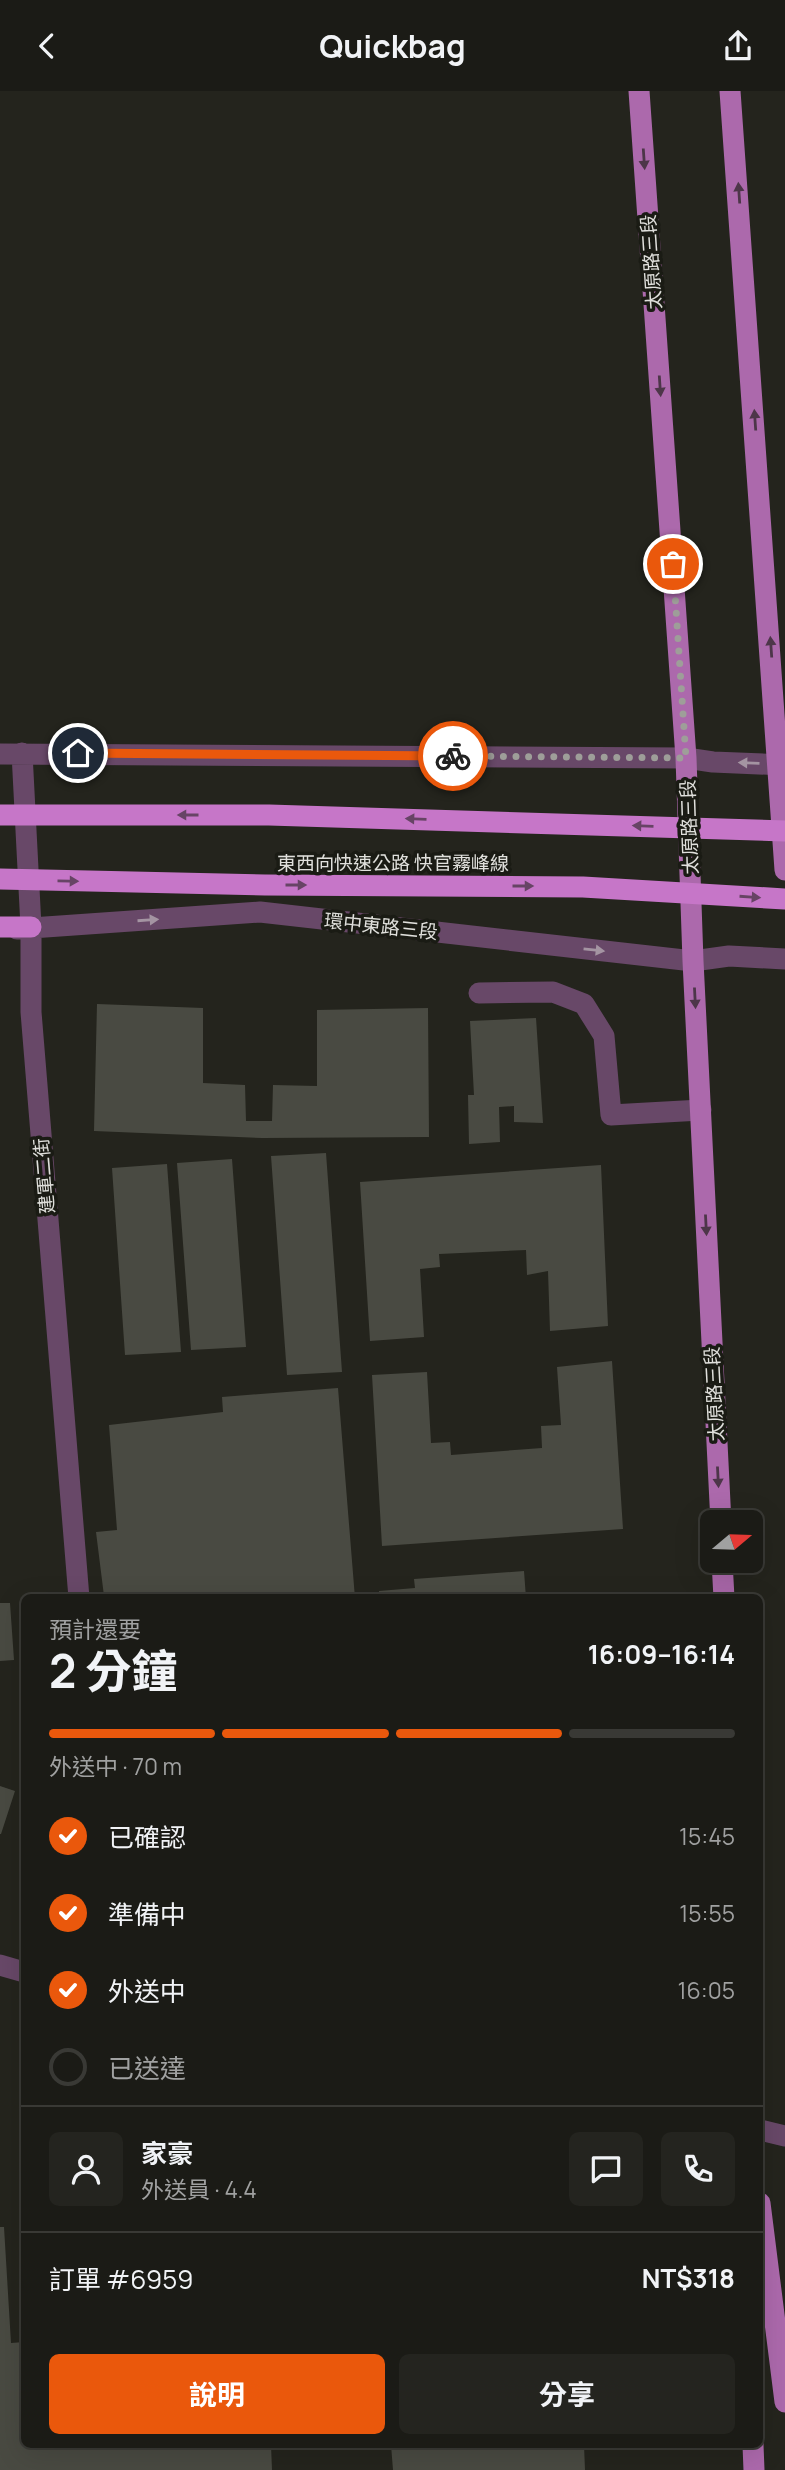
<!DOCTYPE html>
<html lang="zh-TW">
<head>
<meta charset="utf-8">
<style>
	:root { --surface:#1b1b16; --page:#24241f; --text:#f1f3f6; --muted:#a0a1a1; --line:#393935; --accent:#ea580c }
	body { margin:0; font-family:Manrope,"Noto Sans TC",sans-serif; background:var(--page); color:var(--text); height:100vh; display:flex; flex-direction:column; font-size:26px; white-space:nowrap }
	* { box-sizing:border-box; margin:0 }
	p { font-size:23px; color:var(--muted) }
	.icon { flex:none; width:38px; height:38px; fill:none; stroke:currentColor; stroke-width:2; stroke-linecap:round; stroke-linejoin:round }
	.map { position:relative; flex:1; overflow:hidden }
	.panel { position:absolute; left:21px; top:1503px; width:742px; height:854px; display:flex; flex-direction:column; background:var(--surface); border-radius:10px; box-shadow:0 7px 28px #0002,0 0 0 2px var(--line) }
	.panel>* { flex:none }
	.needle { width:46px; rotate:71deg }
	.buttons { position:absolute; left:700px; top:1419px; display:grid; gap:14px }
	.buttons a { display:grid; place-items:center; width:63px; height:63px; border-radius:10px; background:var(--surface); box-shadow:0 7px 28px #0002,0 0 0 2px var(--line); font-size:35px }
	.pin { position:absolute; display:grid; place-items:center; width:60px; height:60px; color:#fff; margin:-30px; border:4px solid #fff; border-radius:50%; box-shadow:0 2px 7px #0007 }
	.courier { position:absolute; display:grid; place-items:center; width:70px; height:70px; margin:-35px; border:5px solid #ea580c; border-radius:50%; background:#fff; color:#222; box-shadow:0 2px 9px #0007 }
	.summary em { font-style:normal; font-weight:700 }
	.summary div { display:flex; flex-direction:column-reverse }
	.summary { display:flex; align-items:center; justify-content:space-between; height:119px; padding:0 28px }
	h1 { font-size:46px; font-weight:700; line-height:52px }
	.bar { display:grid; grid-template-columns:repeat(4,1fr); gap:10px 7px; align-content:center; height:84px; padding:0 28px }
	.bar i { height:9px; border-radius:5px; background:var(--line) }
	.bar .on { background:var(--accent) }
	.bar p { grid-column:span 4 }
	.line { display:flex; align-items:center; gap:18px; padding:0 28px; border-top:2px solid var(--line) }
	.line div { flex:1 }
	.round { display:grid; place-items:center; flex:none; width:74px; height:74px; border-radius:10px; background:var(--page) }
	ol { padding:0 28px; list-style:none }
	li { display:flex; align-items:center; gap:21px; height:77px }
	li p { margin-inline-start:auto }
	li .icon { padding:7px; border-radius:50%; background:var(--accent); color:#fff; stroke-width:4 }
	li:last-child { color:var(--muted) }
	li i { width:38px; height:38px; border:4px solid var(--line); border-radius:50% }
	.primary-button { display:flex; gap:14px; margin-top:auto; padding:14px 28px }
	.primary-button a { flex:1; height:80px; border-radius:10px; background:var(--accent); color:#fff; font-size:28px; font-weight:700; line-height:80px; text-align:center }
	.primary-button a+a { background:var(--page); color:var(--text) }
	header { display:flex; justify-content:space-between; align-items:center; height:91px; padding:0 28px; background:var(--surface); font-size:32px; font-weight:700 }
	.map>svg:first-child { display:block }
	.building { fill:#494a42 }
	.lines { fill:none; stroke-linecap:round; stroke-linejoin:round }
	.minor { stroke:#684868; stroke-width:21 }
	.major { stroke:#ac69ac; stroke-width:21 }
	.highway { stroke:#c676c8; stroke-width:21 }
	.oneway { fill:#4d3649 }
	.oneway2 { fill:#a494a2 }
	.oneway3 { fill:#674465 }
	.done { stroke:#9e9e99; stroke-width:7; stroke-dasharray:0 12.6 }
	.route { stroke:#ea580c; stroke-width:9 }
	.labels { text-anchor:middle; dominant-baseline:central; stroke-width:7; stroke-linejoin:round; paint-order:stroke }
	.street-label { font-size:19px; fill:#e0e0dc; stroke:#1a1b14 }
</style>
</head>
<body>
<header><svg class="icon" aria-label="back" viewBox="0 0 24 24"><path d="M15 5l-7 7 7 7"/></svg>Quickbag<svg class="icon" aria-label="share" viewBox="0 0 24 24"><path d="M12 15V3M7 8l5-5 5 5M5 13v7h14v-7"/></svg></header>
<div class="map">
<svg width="785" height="2379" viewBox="0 0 785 2379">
	<rect width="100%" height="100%" fill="#24241d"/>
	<!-- building -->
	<path class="building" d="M97,913l106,4v75l42,2 1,36h26l1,-36 44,1v-76l111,-2 1,129 -167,1 -168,-7z
		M536,927l7,105 -29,-1v-16l-15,1 1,35 -31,2 -1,-49h6l-4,-74z
		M326,1062l16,219 -55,3 -16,-219z
		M232,1068l14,188 -55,3 -14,-187z
		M167,1073l14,188 -56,3 -13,-187z
		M601,1074l7,161 -58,5 -2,-60 -21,4 -1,-25 -87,4 1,13 -20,2 4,68 -54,4 -10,-159z
		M612,1270l11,168 -241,17 -10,-171 55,-3 4,71 19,-1 1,13 91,-7 -1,-22 20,-1 -4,-58z
		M338,1297l17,210 -251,-2 -8,-64 21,-2 -8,-105 114,-13 -1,-15z
		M524,1480l2,27h-147v-7l36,-3 -1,-9z
		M0,1512h10l4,57 -14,1z
		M0,1695l15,5 -14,43h-1z
		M0,2136h4l7,116 13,-1v103h247l1,25h-272z
		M391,2354h193l1,25h-192z"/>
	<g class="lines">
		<!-- minor -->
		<path class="minor" d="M22,662l9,174v85l48,586
			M0,663l686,4 27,4 72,3
			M17,838l243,-17 433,49 36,-5 56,3
			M479,902l74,-1 31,12 20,32 7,79 90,-5
			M0,1874l24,7
			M760,2039l25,6"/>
		<!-- major -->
		<path class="major" d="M639,0l47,667 7,203 28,562
			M730,0l55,779
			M722,1470l2,37
			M760,2112l25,199
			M753,2354l1,25"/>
		<!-- highway -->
		<path class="highway" d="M0,724h269l516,16
			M0,788l265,6 318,2 202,12
			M0,836h31"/>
	</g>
	<!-- one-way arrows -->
	<defs><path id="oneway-solid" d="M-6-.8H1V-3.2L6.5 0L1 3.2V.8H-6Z" transform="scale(1.75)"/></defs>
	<g class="oneway">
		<use href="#oneway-solid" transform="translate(644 68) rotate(86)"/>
		<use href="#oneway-solid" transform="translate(739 102) rotate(-94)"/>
		<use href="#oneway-solid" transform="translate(660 295) rotate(86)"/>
		<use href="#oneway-solid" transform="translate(755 329) rotate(-94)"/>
		<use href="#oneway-solid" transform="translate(771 556) rotate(-94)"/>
		<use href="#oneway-solid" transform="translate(695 907) rotate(87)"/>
		<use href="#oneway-solid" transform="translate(706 1134) rotate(87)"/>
		<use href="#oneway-solid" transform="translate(718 1386) rotate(87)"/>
	</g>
	<g class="oneway2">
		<use href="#oneway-solid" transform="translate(749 672) rotate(-178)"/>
		<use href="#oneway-solid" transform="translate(148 829) rotate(-4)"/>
		<use href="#oneway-solid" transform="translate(594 859) rotate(6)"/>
	</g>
	<g class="oneway3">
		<use href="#oneway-solid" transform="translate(188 724) rotate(180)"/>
		<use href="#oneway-solid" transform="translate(416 728) rotate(-178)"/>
		<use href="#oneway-solid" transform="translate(643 735) rotate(-178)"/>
		<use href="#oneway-solid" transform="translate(68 790) rotate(1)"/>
		<use href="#oneway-solid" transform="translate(296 794)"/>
		<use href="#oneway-solid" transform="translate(523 795)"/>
		<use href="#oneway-solid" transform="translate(750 806) rotate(4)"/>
	</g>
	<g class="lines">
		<!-- done -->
		<path class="done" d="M453,665l233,2 -13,-194"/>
		<!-- route -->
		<path class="route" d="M78,662l375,3"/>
	</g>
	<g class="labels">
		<!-- street labels -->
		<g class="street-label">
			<text transform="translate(651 171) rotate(-94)">太原路三段</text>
			<text transform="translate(689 736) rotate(-92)">太原路三段</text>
			<text x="393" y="772">東西向快速公路 快官霧峰線</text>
			<text transform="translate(381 835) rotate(6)">環中東路三段</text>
			<text transform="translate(44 1085) rotate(-95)">建軍二街</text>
			<text transform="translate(714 1303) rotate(-93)">太原路三段</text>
		</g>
	</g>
</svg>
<div class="buttons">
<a><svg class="needle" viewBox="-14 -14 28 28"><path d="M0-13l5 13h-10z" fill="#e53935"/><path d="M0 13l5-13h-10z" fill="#a0a1a1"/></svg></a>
</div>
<div class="pin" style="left:673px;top:473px;background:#ea580c"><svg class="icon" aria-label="bag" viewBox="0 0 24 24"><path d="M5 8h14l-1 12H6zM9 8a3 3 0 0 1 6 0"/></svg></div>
<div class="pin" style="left:78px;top:662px;background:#1f2937"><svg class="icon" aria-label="home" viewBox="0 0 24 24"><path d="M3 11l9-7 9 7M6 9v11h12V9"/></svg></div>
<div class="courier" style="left:453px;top:665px"><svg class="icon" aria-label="bike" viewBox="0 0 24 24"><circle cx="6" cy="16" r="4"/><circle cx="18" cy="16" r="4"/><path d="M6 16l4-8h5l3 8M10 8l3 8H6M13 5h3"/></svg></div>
<section class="panel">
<div class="summary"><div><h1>2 分鐘</h1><p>預計還要</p></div><em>16:09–16:14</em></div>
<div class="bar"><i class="on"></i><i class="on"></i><i class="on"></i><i></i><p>外送中 · 70 m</p></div>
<ol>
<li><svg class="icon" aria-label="check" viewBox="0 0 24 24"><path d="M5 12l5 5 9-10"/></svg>已確認<p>15:45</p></li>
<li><svg class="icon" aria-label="check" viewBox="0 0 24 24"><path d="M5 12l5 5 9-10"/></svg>準備中<p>15:55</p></li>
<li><svg class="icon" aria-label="check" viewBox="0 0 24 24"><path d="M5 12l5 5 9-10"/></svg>外送中<p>16:05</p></li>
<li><i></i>已送達</li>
</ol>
<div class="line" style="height:126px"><a class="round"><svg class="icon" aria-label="person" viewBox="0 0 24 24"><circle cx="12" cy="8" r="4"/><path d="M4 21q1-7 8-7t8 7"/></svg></a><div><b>家豪</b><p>外送員 · 4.4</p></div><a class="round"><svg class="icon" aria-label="chat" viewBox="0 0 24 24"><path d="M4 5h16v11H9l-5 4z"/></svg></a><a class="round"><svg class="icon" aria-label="phone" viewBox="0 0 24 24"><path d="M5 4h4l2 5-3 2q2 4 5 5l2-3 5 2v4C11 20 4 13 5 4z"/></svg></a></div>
<div class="line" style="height:91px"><div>訂單 #6959</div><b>NT$318</b></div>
<div class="primary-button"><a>說明</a><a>分享</a></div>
</section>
</div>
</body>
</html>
